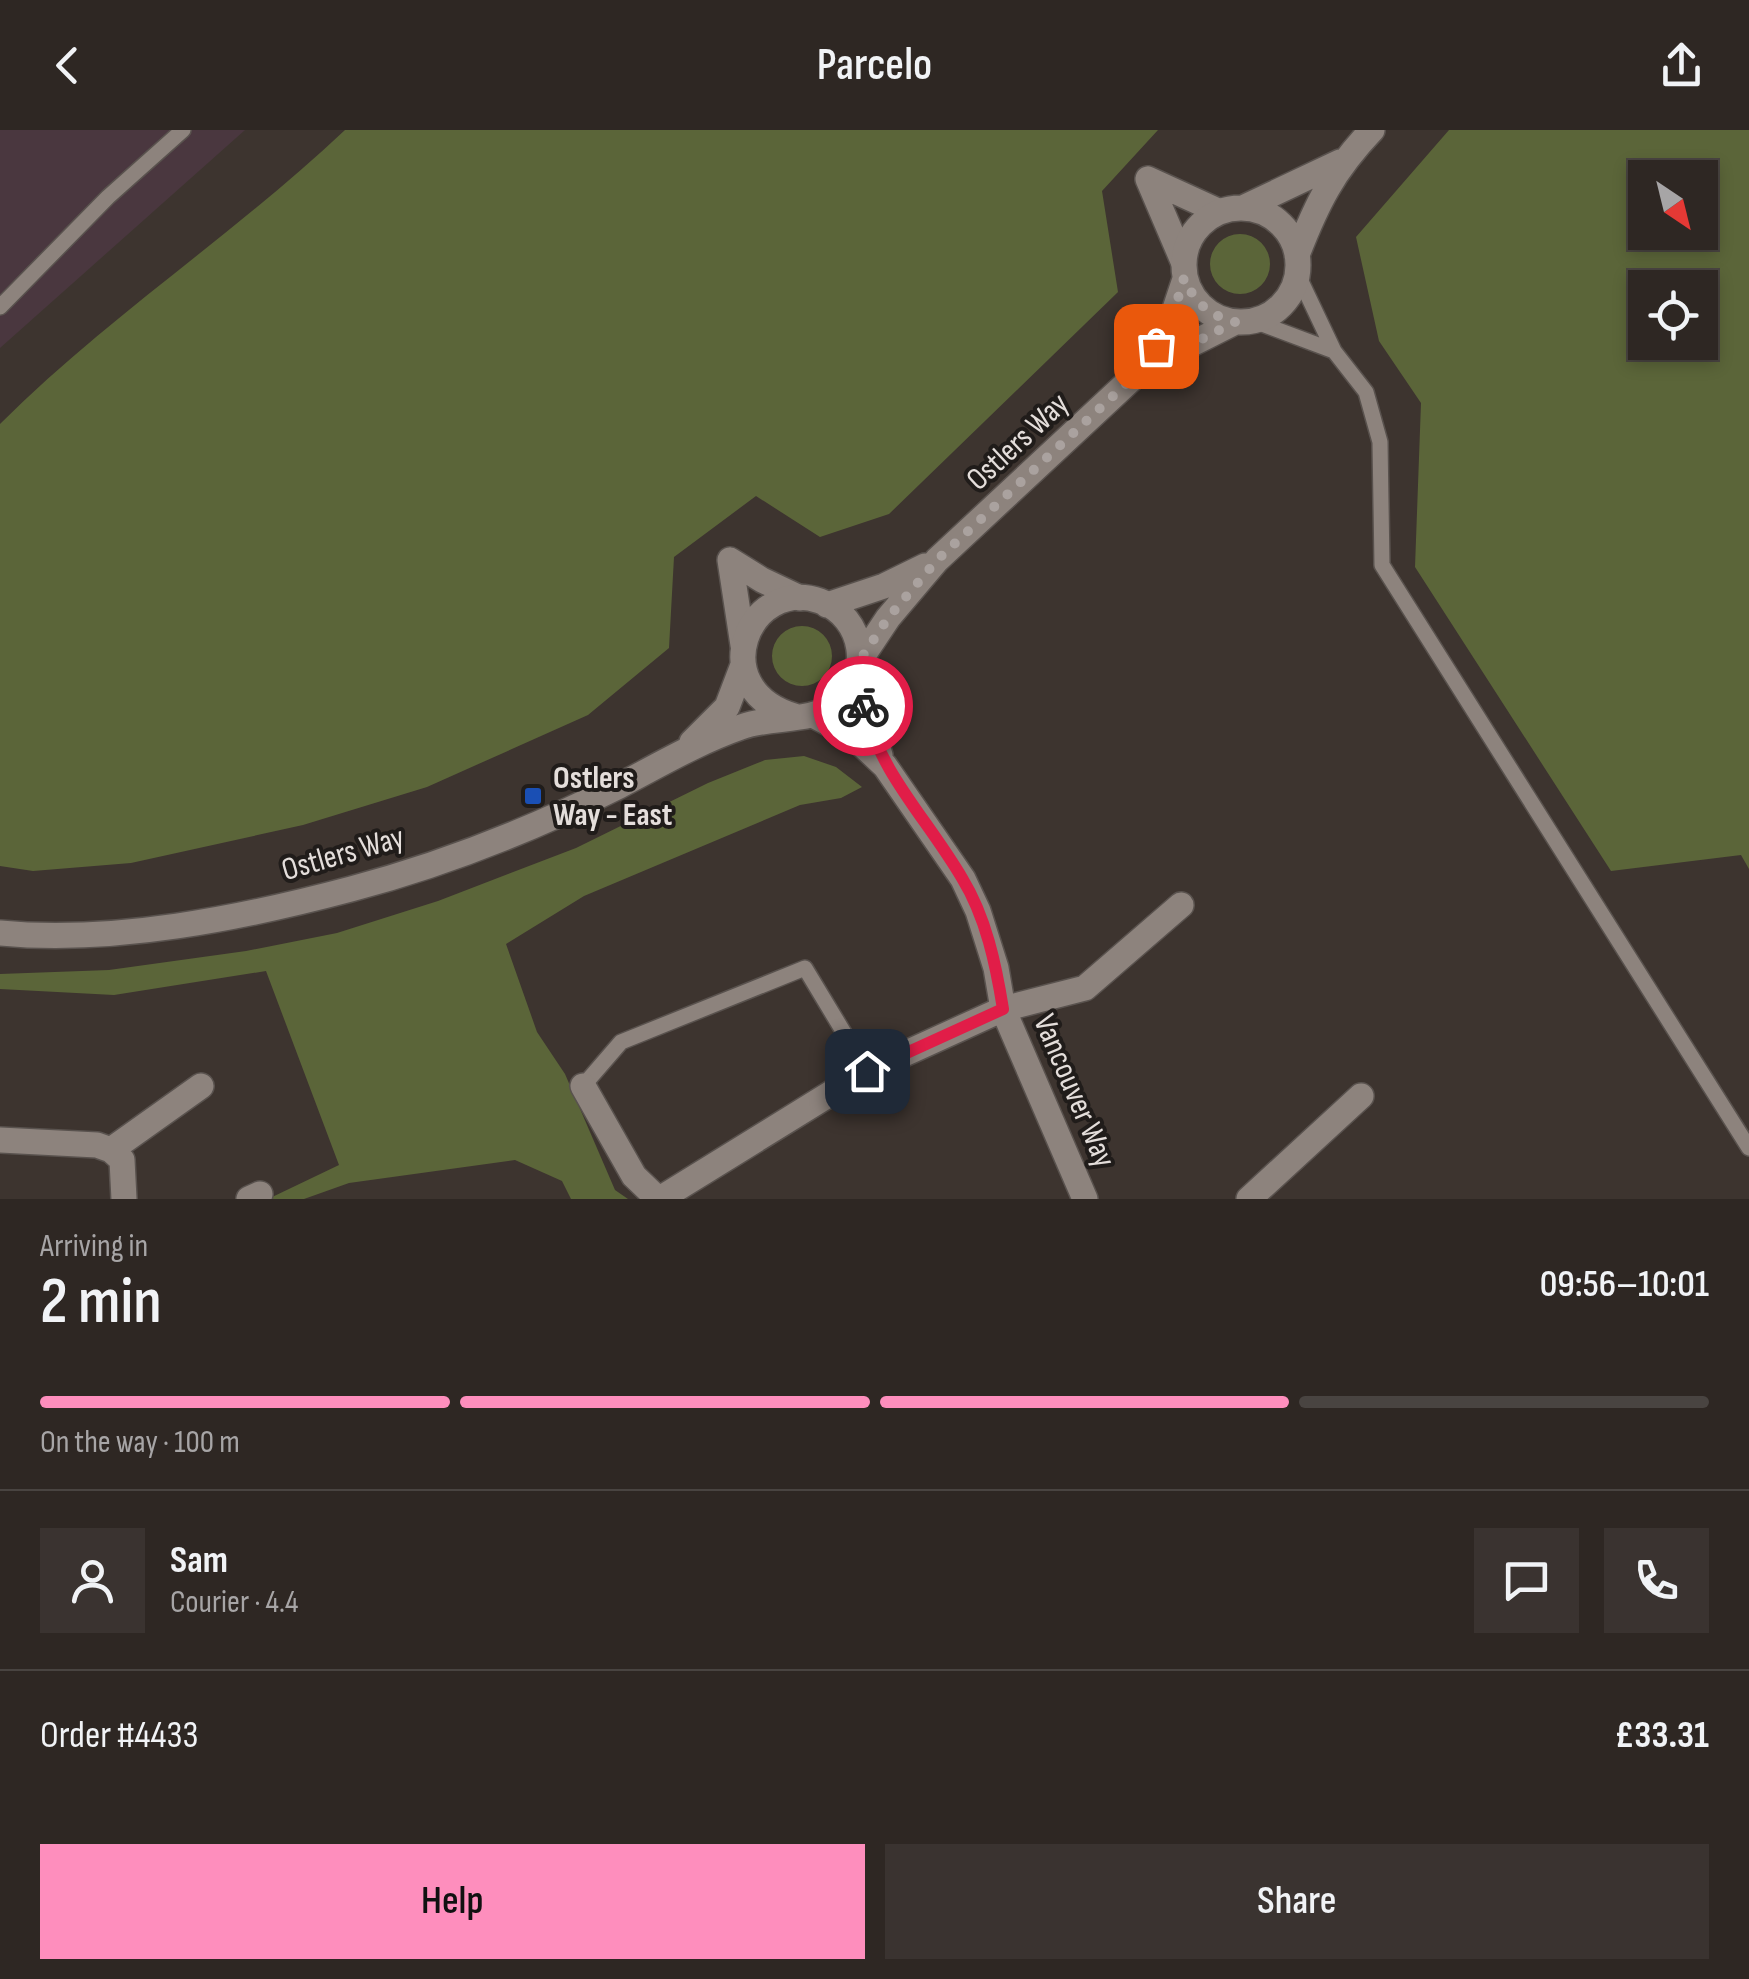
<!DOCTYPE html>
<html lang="en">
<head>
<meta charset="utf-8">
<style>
	:root { --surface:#2e2723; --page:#3a3330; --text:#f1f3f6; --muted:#a7a5a6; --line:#494441; --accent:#fe8ebd }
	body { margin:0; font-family:"Sofia Sans Condensed",sans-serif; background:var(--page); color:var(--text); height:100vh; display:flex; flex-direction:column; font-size:38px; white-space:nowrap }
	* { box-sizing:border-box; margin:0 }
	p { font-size:32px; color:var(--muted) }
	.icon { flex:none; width:55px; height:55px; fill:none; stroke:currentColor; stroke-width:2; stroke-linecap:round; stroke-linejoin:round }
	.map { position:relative; height:1069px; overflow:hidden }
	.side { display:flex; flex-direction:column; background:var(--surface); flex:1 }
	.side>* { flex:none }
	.needle { width:65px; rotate:145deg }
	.tools { position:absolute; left:1628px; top:30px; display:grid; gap:20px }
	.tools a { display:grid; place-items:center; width:90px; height:90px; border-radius:0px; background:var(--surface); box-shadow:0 5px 15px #0003,0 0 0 2px var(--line); font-size:50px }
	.pin { position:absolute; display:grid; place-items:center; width:85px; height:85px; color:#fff; margin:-42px; border-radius:20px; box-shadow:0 5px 15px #0006 }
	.courier { position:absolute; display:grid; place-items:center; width:100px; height:100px; margin:-50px; border:8px solid #e11d48; border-radius:50%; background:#fff; color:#222; box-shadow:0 2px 12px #0007 }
	.summary em { font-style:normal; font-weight:600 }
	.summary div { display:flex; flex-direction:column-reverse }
	.summary { display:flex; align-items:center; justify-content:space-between; height:170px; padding:0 40px }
	h1 { font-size:65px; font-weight:600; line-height:75px }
	.bar { display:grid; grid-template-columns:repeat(4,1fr); gap:15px 10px; align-content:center; height:120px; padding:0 40px }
	.bar i { height:12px; border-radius:8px; background:var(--line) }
	.bar .on { background:var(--accent) }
	.bar p { grid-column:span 4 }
	.line { display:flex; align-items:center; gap:25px; padding:0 40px; border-top:2px solid var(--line) }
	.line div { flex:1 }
	.round { display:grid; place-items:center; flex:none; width:105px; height:105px; border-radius:0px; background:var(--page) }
	.action { display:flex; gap:20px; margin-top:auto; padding:20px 40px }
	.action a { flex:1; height:115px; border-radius:0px; background:var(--accent); color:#111; font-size:40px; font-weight:600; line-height:115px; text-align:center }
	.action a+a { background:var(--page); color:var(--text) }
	header { display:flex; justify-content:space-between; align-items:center; height:130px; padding:0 40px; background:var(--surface); font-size:45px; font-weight:600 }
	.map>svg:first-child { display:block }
	.commercial { fill:#4a373f }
	.green { fill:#5b6539; fill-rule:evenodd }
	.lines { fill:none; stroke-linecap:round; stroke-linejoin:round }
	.service-casing { stroke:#59524e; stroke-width:18 }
	.minor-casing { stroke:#59524e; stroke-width:28 }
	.tertiary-casing { stroke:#59524e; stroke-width:28 }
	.service { stroke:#8d837d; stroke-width:15 }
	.minor { stroke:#8d837d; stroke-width:25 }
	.tertiary { stroke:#8d837d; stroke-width:25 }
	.done { stroke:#aaa29f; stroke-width:10; stroke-dasharray:0 18 }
	.route { stroke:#e11d48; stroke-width:12 }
	.transit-dot { fill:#1a4fb4; stroke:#201c1a; stroke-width:4 }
	.labels { text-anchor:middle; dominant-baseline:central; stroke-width:8; stroke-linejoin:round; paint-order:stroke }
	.street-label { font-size:32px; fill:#e4dedb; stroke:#201c1a }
	.poi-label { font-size:32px; font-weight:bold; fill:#e4dedb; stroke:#201c1a; text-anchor:start }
</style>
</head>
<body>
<header><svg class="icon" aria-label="back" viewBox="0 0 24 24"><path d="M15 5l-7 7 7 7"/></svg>Parcelo<svg class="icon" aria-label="share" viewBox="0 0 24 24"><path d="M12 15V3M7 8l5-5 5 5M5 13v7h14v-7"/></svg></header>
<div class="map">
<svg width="1749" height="1069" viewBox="0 0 1749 1069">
	<rect width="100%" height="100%" fill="#3d342f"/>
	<!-- commercial -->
	<path class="commercial" d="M0,0h245l-245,218z"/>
	<!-- green -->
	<path class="green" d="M345,0h813l-56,61 16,101 -229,222 -69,23 -64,-41 -82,61 -5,91 -81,67 -161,72 -124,38 -172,38 -98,8 -33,-5v-442c107,-107 235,-190 345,-294z
		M1449,0h300v739l-8,-14 -130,16 -196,-304 6,-164 -42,-62 -23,-104zM1645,48h55v54h-55zM1645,158h55v54h-55z
		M1210 134a30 30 0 1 1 60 0a30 30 0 1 1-60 0Z
		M772 526a30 30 0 1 1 60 0a30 30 0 1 1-60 0Z
		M804,626l32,11 26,20 -21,11 -41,7 -216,91 -78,48 31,88 28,42 50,116 13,9h-57l-9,-18 -47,-21 -166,23 -45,16h-36l71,-34 -73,-194 -152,24 -114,-6v-15l109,-4 137,-19 91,-18 101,-32 138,-53 132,-65 57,-23z"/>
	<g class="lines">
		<defs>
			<path id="service" d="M1298,145l36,76 32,41 14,50 2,123 367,583
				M0,177l108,-110 75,-67
				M1254,191l80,30
				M583,956l38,-44 184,-74 62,103"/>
			<path id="minor" d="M1148,49l35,82
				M1148,49l70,32
				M730,430l13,85
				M730,430l32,20 38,18
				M856,549l24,76
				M813,585l41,22 31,29 78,113 15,32 18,57 7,41 82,190
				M583,956l51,90 24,23
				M0,1010l97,5 14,5 11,10 2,39
				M111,1020l90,-64
				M249,1069l11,-5
				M660,1069l207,-128 136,-62 82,-21 96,-83
				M1249,1069l112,-103"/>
			<path id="tertiary" d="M1245,77l95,-45
				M1184 135a57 57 0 1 1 114 0a57 57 0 1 1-114 0Z
				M1297,125c20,-52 36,-84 75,-125
				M1146,237l89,-45
				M827,475l57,-19 41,-20
				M860,530l28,-42 49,-58 204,-190 30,-49 14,-42
				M692,612l35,-35 16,-42
				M0,803c113,11 242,-15 351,-44 91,-24 184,-61 268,-103 40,-21 79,-44 122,-59 30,-11 70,-4 95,-23 37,-28 29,-87 -16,-103 -71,-25 -118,87 -26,115"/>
		</defs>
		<!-- service casing -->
		<use href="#service" class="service-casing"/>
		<!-- minor casing -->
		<use href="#minor" class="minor-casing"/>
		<!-- tertiary casing -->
		<use href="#tertiary" class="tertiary-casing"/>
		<!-- service -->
		<use href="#service" class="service"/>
		<!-- minor -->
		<use href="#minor" class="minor"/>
		<!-- tertiary -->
		<use href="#tertiary" class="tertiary"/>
	</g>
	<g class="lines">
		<!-- done -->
		<path class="done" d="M863,576l-7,-27 4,-19 28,-42 49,-58 204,-190 94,-48c-27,-7 -40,-19 -51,-44l-13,44 -15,24"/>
		<!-- route -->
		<path class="route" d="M863,576c19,70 63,111 99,172 24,39 34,87 41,131l-136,62"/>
	</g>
	<!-- markers -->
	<rect class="transit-dot" x="523" y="656" width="20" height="20" rx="5"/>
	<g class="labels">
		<!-- street labels -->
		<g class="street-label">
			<text transform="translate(1018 312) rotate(-43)">Ostlers Way</text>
			<text transform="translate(343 724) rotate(-16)">Ostlers Way</text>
			<text transform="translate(1074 961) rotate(67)">Vancouver Way</text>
		</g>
		<!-- poi labels -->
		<g class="poi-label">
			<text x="553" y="648">Ostlers<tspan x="553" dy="37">Way - East</tspan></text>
		</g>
	</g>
</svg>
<div class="tools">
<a><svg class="needle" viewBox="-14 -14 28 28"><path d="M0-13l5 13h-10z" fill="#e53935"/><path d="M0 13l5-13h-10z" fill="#a7a5a6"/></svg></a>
<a><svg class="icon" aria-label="locate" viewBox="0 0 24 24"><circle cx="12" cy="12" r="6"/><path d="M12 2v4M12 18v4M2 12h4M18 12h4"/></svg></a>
</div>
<div class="pin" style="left:1156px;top:216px;background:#ea580c"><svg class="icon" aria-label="bag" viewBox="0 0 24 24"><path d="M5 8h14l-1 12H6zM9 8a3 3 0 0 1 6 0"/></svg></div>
<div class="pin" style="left:867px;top:941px;background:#1f2937"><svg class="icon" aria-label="home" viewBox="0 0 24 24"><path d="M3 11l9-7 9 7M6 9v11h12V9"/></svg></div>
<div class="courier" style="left:863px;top:576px"><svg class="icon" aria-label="bike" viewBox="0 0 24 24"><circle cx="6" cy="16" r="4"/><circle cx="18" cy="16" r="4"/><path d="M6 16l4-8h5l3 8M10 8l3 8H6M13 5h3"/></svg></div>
</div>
<section class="side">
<div class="summary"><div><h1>2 min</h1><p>Arriving in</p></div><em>09:56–10:01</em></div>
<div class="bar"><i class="on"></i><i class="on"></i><i class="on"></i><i></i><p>On the way · 100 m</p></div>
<div class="line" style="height:180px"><a class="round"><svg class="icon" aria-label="person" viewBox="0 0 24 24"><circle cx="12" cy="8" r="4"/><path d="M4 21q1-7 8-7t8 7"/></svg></a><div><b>Sam</b><p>Courier · 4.4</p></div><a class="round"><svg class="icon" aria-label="chat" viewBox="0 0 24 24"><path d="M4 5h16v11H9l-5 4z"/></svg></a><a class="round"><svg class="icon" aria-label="phone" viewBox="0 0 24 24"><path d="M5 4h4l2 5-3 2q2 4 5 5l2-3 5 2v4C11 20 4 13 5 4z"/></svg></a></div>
<div class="line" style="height:130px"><div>Order #4433</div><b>£33.31</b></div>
<div class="action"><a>Help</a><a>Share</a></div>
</section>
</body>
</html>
